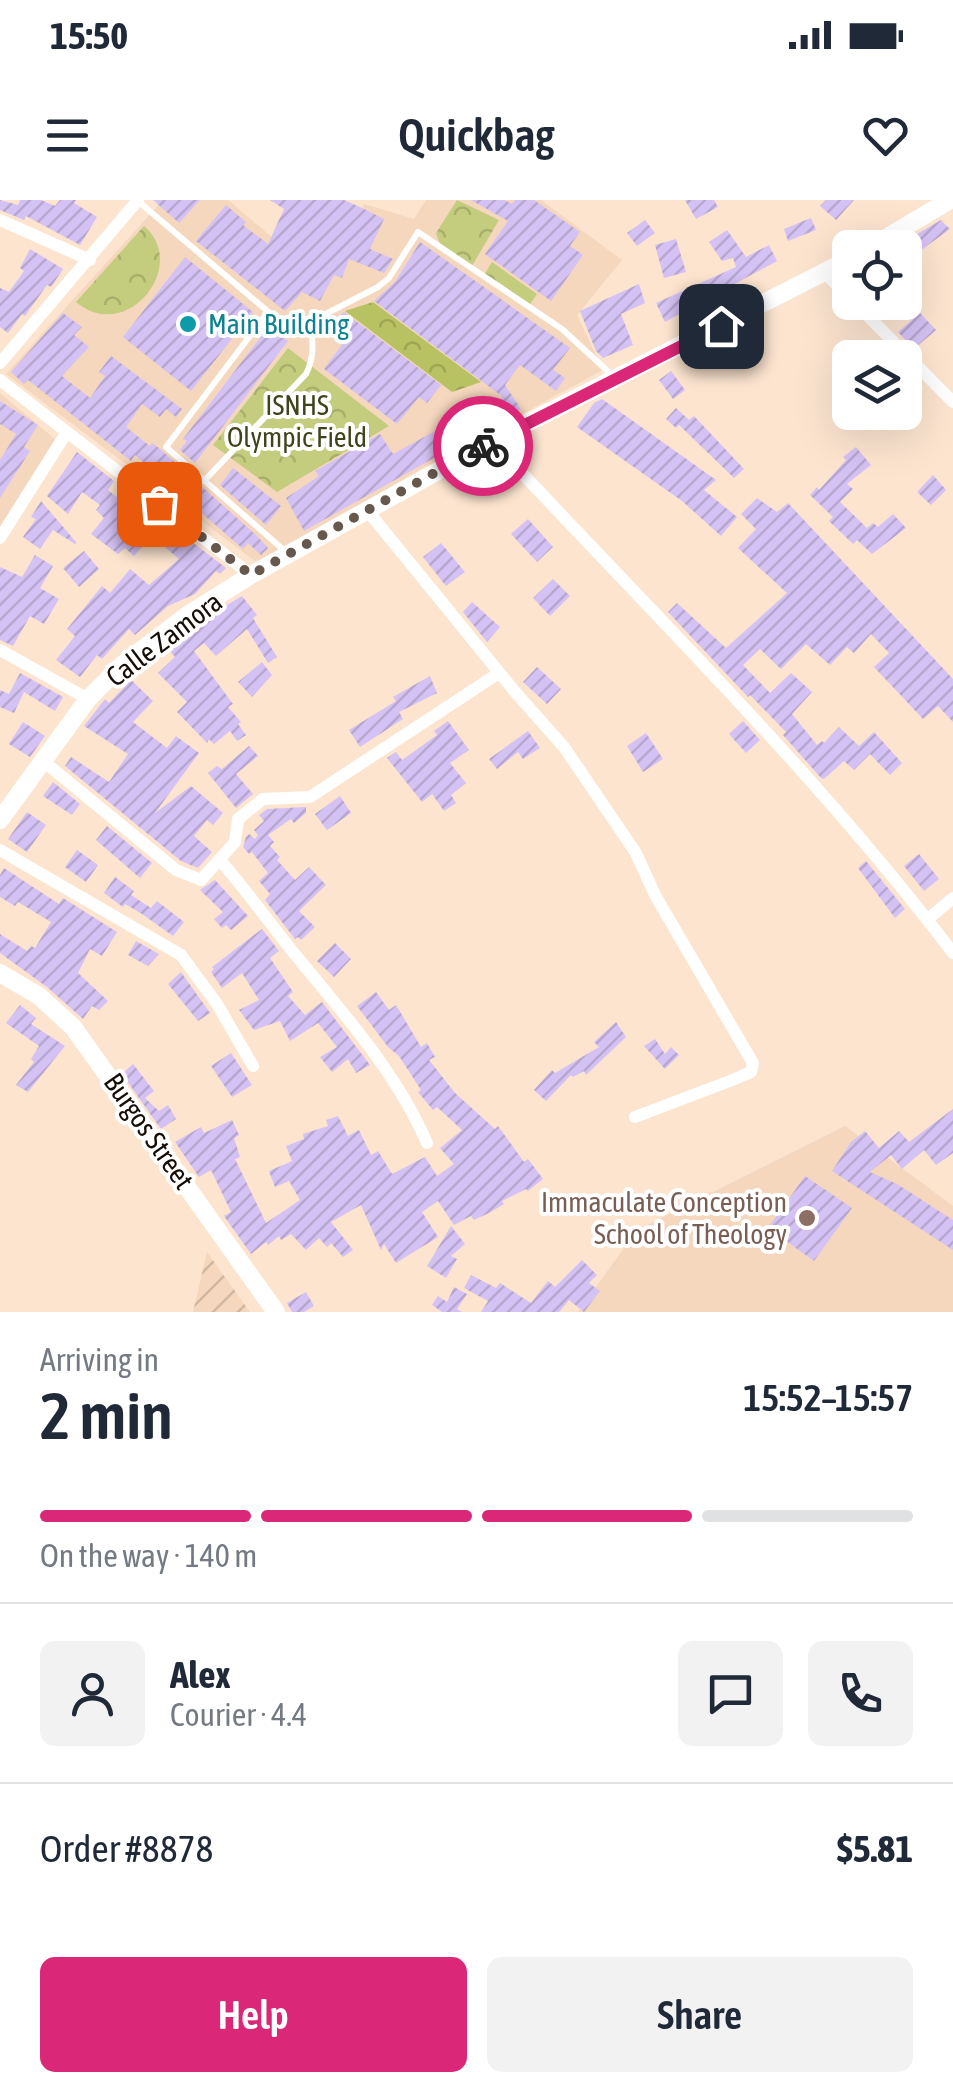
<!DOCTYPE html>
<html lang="en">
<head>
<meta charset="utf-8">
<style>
	:root { --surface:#fff; --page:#f2f2f3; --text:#1f2937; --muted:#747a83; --line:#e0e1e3; --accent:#db2777 }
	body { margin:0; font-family:"Asap Condensed",sans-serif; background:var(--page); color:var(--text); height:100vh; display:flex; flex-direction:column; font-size:38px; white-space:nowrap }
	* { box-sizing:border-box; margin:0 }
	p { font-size:32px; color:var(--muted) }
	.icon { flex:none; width:55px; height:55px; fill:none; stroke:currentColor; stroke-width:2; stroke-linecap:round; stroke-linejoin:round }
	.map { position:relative; height:1112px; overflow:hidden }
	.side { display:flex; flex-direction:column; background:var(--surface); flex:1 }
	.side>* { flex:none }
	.controls { position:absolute; left:832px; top:30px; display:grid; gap:20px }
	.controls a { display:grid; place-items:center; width:90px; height:90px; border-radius:15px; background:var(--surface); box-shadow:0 10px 40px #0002; font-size:50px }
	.pin { position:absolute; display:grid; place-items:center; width:85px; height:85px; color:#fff; margin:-42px; border-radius:20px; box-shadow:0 5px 15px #0006 }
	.courier { position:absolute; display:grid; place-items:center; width:100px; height:100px; margin:-50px; border:8px solid #db2777; border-radius:50%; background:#fff; color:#222; box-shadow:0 2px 12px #0007 }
	.summary em { font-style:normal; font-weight:600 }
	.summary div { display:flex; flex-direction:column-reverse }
	.summary { display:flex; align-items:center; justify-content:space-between; height:170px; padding:0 40px }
	h1 { font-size:65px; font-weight:600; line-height:75px }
	.bar { display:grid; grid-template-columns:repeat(4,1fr); gap:15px 10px; align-content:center; height:120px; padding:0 40px }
	.bar i { height:12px; border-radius:8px; background:var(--line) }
	.bar .current { background:var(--accent) }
	.bar p { grid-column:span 4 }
	.line { display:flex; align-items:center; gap:25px; padding:0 40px; border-top:2px solid var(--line) }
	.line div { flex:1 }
	.round { display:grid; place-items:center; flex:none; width:105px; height:105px; border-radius:15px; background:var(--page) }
	.primary-button { display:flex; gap:20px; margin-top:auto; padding:20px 40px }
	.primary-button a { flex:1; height:115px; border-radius:15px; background:var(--accent); color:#fff; font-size:40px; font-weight:600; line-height:115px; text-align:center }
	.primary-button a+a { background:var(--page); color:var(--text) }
	.status { display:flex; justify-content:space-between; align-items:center; height:70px; padding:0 50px; background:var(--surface); direction:ltr }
	.status svg { height:28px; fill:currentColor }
	header { display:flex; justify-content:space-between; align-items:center; height:130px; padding:0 40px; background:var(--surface); font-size:45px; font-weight:600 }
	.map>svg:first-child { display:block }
	.built { fill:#f4d7bd }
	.industrial { fill:url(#industrial-furrows) }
	.forest { fill:url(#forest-crowns) }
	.park { fill:url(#park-crowns) }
	.building { fill:url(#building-hatch) }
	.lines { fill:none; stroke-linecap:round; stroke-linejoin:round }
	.lane { stroke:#fff; stroke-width:6 }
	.street { stroke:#fff; stroke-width:12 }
	.secondary { stroke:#fff; stroke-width:18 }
	.done { stroke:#66584c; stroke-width:10; stroke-dasharray:0 18 }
	.route { stroke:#db2777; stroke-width:12 }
	.culture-dot { fill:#0f9aa8; stroke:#fff; stroke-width:4 }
	.education-dot { fill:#8d6e63; stroke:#fff; stroke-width:4 }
	.labels { text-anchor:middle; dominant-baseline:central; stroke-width:8; stroke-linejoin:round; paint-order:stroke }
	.culture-label { font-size:28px; fill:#0d838f; stroke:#fff; text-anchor:start }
	.park-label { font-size:28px; fill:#40431b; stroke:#fff }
	.street-label { font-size:28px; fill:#150d06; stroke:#fff }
	.education-label { font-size:28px; fill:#785e54; stroke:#fff; text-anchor:end }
</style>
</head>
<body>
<div class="status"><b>15:50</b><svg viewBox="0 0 49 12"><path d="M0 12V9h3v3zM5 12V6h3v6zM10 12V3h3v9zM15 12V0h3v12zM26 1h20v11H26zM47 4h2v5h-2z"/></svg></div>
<header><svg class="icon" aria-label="menu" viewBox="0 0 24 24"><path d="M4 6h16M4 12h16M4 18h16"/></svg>Quickbag<svg class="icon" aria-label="heart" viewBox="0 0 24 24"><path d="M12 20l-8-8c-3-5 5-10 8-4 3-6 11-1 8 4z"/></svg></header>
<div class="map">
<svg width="953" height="1112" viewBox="0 0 953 1112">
	<defs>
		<pattern id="industrial-furrows" width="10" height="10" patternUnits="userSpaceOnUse" patternTransform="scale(2.5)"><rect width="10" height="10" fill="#f4d7bd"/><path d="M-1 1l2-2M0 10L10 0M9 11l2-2" fill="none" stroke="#d0b7a1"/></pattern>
		<pattern id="forest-crowns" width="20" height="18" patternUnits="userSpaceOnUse" patternTransform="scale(2.5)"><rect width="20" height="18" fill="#b9c262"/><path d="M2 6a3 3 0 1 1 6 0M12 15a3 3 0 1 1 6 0" fill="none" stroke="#9ea654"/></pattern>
		<pattern id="park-crowns" width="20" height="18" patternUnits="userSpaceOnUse" patternTransform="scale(2.5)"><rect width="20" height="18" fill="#c4cd7d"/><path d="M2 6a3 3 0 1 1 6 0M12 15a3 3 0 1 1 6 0" fill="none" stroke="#a8af6b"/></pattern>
		<pattern id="building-hatch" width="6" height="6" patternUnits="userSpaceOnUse" patternTransform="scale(2.5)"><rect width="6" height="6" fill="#d5c2f4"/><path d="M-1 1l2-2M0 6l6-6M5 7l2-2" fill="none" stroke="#b6a6d0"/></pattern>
	</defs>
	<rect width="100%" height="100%" fill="#fce4cf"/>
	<!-- built -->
	<path class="built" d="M163,0h65l77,65 33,-6 26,-55 50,15 12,-19h115l81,60 -45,55 26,55 -175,95 -161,94 -12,2 -249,-187z
		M0,193l55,46 -55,88z
		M845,926l108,80v106h-375l59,-82z"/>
	<!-- industrial -->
	<path class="industrial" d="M207,1052l43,60h-57z"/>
	<!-- forest -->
	<path class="forest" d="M373,102l108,80 -29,10 -107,-81z"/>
	<!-- park -->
	<path class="park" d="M457,0l42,20 -27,46 -32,-22 -4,-11z
		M144,26c46,39 -17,119 -68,76z
		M492,62l45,32 -8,12 -45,-31z
		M288,148l101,78 -112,66 -64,-47z"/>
	<!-- building -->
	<path class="building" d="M0,0l18,5 2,-5h21l14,6 5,-6h16l-2,3 23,14 -17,28 -54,-29 -2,4 -24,-10z
		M153,0h47l-21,23z
		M270,0h74l16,7 24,12 -14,30 23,10 -9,14 -35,-14 -7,19 -8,-3 -14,26 -18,-9 -17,19 -89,-70 30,-36 20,17 -3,3 25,19 16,-35z
		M471,0h33l8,4 3,-4h19l46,32 -10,14 13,9 -32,46 -66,-47 23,-33z
		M685,0h29l4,7 -22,12z
		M826,0h28l-18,20 -16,-14z
		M811,18l5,12 -28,11 -4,-12z
		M645,20l10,13 -18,13 -10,-13z
		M941,20l9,9 -45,33v-14h-11l8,-5 3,4v-6z
		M727,30l19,27 23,-12 8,16 -112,61 -9,-19 80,-36 -3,-9 -11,3 -13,-19z
		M676,39l10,33 -22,6 -9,-33z
		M420,42l150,106 -17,22 12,8 -9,13 -36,-26 -15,20 16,24 -217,122 -18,-33 33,-22 -4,-5 65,-37 13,20 46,-25 3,5 61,-37 -129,-96 21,-19z
		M30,49l33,20 -12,18 -4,-2 -22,31 -3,-2 -14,19 -8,-6v-39l9,4 15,-21 -4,-3z
		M185,57l68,55 -62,79 -68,-54z
		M639,84l6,19 -24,11 12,31 -30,13 -7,-7 -16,-40z
		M344,112l97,73 -14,18 -8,-6 -22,27 -73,-55 20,-27 -17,-14z
		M63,113l19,14 -8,8 15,12 -27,29 28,22 15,-22 -6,-4 12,-16 71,53 -6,8 -10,-8 -6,8 -18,-13 -16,23 24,19 2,-3 7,5 98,88 11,12 -7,7 -13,-12 -5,6 -108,-94 -4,6 -103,-81 -4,4 -13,-12z
		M920,113l16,17 -22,19 -16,-17z
		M269,126l19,15 -93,122 -15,-13 7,-9 -4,-2z
		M671,171l14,19 -12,9 -14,-19z
		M602,199l114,81 -12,10 33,27 -16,19 -39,-35 -105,-74 17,-24z
		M0,201l38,24 -14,22 6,4 -30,47v-38l16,-26 -16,-10z
		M676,208l13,12 5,-4 50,53 -10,9 -55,-53 -3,3 -10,-9z
		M856,247l15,18 -24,19 6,5 -13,13 27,26 6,-5 5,4 15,-13 13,14 -34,26 -15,-14 -4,4 -24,-23 4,-4 -23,-22 7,-8 2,3 27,-30 -3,-3z
		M77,252l37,29 -6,9 29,23 7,-8 82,63 -6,6 -4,-3 -21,23 -27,12 -33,29 -6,-6 -27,30 -5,-4 -17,22 -24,-17 19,-24 -8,-7 35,-43 8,7 20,-24 19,16 30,-26 -27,-23 -18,20 -9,-8 -7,6 -27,-20 13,-16 -8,-8 4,-5 -18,-13 -14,22 -21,-18z
		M496,260l20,21 -7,6 -6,-6 -14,11 -17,-23 8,-6 6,7z
		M233,268l48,38 -15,19 -46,-40z
		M933,275l13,15 -15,15 -14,-13z
		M757,298l20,14 11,-9 165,176v43l-15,-16 -15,13 -49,-52 15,-14 -18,-19 -17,19 -7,-6 -17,18 -24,-21 -25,25 -21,-20 -17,16 27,28 21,-20 21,19 -20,22 25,31 5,-4 2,2 15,-16 20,19 15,-14 28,31 -12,12 -20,-21 -16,16 -10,-9 -20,18 -3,-1 -38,-43 3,-3 -36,-37 -2,2 -80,-85 9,-9 49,45 61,-55 -49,-45 18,-19 -15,-15z
		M41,301l35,41 -1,2 -22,-14 -13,19 -17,-12 13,-18 -5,-2z
		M528,319l25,28 -16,15 -26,-28z
		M441,343l24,29 -19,14 -23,-29z
		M84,351l15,18 -20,18 -16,-19z
		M35,355l18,11 -13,22 19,11 -15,25 -14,-8 -17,30 -13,-6v-73l22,10z
		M553,379l17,17 -20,20 -17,-18z
		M242,396l15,19 -4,3 24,39 -9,6 -21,-34 -31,27 -12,-13 -10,8 39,53 -5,3 13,15 -3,2 8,11 -9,6 -7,-10 -16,13 -5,-5 -2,4 -30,-31 10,-10 -29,-29 17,-16 -9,-10 14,-11 4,5 33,-30z
		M472,402l28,25 -13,15 -24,-30z
		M262,462l10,13 -20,22 -14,-15z
		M537,467l24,22 -14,15 -24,-22z
		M20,473l43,24 -8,14 -31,-19 -10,21 -14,-6v-17l9,4z
		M430,476l7,17 -38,19 4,7 -43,28 -11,-17 47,-29 -3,-4z
		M131,480l22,21 -20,21 34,26 9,-12 23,17 -44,60 36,-27 32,27 -10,12 -6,-5 -13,16 18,16 -14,16 -17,-7 -116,-95 6,-9 38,25 19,-28 -44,-28 21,-27 4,4z
		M448,521l21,29 -19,13 16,20 -15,12 5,8 -12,8 -12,-17 -10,8 -35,-44 9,-6 6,8 35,-25 -3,-4z
		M743,521l17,19 -14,13 -17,-19z
		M23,522l22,14 -15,21 -21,-13z
		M528,531l12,17 -17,11 -5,-7 -21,17 -8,-10z
		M646,533l17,26 -20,13 -16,-26z
		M249,546l9,10 -22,18 17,20 -17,14 -28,-35 9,-7 5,3z
		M53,582l27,22 -8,11 -29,-19z
		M340,596l11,17 -24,17 -12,-16z
		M306,607v6l-12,10 -3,-4 -23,16 6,7 -4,4 10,11 -3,3 18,20 14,-13 17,18 -27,26 16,16 -14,13 -3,-3 -3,2 -30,-39 5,-6 -11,-13 9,-8 -16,-21 -3,2 -6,-7 3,-10 3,-3 6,5 3,-4 -4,-5 10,-9 -5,-6 8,-6z
		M27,612l19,13 -19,27 -19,-13z
		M107,626l45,37 -12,15 -44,-38z
		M77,650l21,15 -12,17 -21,-15z
		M919,654l20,25 -15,12 -20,-25z
		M866,661l39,48 -10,9 -37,-50z
		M4,668l55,36 4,-6 54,34 -15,24 -12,-7 -12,24 30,28 -9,9 -7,-4 -9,13 -36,-32 -47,-34v-19l27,17 4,-5 4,2 16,-26 -33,-20 -3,4 -15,-9v-22z
		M115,677l19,14 -3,4 20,13 6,-7 27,21 -11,14 -31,-22 -17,-10 -2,3 -19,-14z
		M215,680l33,36 -17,14 -5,-5 -4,3 -8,-9 9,-7 -23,-22z
		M262,729l17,22 -9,7 23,34 -5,4 17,19 17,-13 48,63 -14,8 -8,-14 -16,13 -12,-15 17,-10 -19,-24 -28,18 -10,-20 -26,9 -15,-20 20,-10 -17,-27 -20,15 -11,-16 3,-3 -2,-2z
		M136,741l23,13 -11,12 -20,-11z
		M335,743l16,16 -17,18 -17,-16z
		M181,772l29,41 -12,8 -30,-37z
		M376,792l13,18 7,-5 25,42 6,-4 8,14 -6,3 26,33 40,36 3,-3 26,36 4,-3 15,20 -15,12 -2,-2 -24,12 2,3 -15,9 -15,7 -3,-4 -17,9 -16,-24 -16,11 16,25 -42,26 -12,-19 -3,6 -20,-45 -30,17 22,28 -10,7 -12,-14 -4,4 -8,-9 -13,12 -15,-16 -10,6 -2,-4 -11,9 -2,-3 -15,12 -27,-38 7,-4 -20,-42 -12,7 -24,-35 26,-15 3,6 28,-13 7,15 -5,3 6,19 -5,2 31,64 34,-23 -11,-19 -14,6 -6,-16 23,-10 -6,-15 18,-7 -1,-5 25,-8 -2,-6 12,-4 10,20 11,-6 12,25 7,-4 14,23 33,-17 12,19 17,-12 -14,-16 22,-18 -25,-23 -4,3 -15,-18 3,-2 -22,-34 -11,-9 -31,-41z
		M20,805l16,13 -5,6 34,22 -37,46 -12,-7 18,-23 -3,-3 8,-13 -33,-23z
		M616,822l10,15 -40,38 -2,-4 -11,6 -2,-2 -25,26 -12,-11 18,-20 3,3 44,-26 -5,-5z
		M655,839l10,15 6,-7 8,8 -14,14 -21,-23z
		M231,853l21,32 -20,12 -21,-31z
		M133,864l21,27 -9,7 14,13 9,-6 8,14 -15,10 -39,-55z
		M953,909v44l-17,12 -12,-15 -22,19 -11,-14 -21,17 27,12 56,36v30l-121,-79 19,-29 14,-11 14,17 20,-17 10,11z
		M805,976l47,32 -38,53 -46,-33z
		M451,1026l14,18 -14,12 6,3 -11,19 -19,-12z
		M582,1060l15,15 -8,8 11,8 -16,21 -15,-12 -10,12h-78l7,-11 -24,-13 7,-13 25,13 4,-5 31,20 17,-22 7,6z
		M454,1087l13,7 -10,15 5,3h-20l-10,-7 6,-9 9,6z
		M306,1092l8,14 -10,6h-12l-5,-9z"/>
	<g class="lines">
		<!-- lane -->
		<path class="lane" d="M139,2l146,124 10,-12 9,8h6l68,-35 11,-9 29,-46 144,97 51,47
			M268,112l-102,135 120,105
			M204,281l102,-107c9,-18 7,-32 4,-52"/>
		<!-- street -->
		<path class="street" d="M0,20l90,40
			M825,73l25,25
			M854,102l99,100
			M0,163l138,-163
			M0,180l251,195
			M492,241c156,168 322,329 461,512
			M367,310l149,183 48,54 72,106 19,42 98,168 -2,9 -16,7 -100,38
			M0,338l67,-106
			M0,450l88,49
			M42,560l134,110 25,10 34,-38 3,-23 25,-20 47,-2 189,-124
			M0,650l181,105 36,49 36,62
			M220,660c26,30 49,62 73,92 49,60 103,119 134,191
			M928,719l25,-21"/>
		<!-- secondary -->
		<path class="secondary" d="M869,48l81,-48
			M0,620l88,-121 34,-34 67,-51 62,-39 241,-134 358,-182
			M0,773l39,23 34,31 203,285"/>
	</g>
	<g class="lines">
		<!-- done -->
		<path class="done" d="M159,304l92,71 232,-129"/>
		<!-- route -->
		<path class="route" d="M483,246l238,-120"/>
	</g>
	<!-- markers -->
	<circle class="culture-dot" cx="188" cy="124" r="10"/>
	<circle class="education-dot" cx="807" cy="1018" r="10"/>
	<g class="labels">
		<!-- culture labels -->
		<g class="culture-label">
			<text x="208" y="124">Main Building</text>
		</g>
		<!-- park labels -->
		<g class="park-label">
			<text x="297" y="205">ISNHS<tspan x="297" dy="32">Olympic Field</tspan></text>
		</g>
		<!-- street labels -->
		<g class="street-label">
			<text transform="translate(164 439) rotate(-37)">Calle Zamora</text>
			<text transform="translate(149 931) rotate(55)">Burgos Street</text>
		</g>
		<!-- education labels -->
		<g class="education-label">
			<text x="787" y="1002">Immaculate Conception<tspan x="787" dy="32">School of Theology</tspan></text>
		</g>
	</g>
</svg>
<div class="controls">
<a><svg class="icon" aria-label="locate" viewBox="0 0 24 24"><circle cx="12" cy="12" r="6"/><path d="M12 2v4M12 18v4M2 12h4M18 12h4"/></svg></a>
<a><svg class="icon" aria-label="layers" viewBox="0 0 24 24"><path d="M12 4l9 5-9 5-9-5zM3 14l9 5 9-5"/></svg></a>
</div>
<div class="pin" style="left:159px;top:304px;background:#ea580c"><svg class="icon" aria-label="bag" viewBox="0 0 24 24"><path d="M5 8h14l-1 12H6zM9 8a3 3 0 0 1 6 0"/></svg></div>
<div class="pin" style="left:721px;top:126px;background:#1f2937"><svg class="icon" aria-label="home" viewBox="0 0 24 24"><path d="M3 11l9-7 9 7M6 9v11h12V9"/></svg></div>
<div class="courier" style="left:483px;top:246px"><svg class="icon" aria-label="bike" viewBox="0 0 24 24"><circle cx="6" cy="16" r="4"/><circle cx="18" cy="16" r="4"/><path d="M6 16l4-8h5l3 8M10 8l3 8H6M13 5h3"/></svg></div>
</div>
<section class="side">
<div class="summary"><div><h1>2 min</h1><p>Arriving in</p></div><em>15:52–15:57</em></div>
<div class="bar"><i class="current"></i><i class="current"></i><i class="current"></i><i></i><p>On the way · 140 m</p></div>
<div class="line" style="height:180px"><a class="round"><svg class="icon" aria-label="person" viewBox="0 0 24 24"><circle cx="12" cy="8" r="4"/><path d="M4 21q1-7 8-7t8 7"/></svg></a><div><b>Alex</b><p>Courier · 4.4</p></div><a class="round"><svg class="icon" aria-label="chat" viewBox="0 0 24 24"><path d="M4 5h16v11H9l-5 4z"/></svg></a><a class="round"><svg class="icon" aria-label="phone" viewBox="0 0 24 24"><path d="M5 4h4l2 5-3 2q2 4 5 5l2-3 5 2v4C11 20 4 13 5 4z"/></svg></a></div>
<div class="line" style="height:130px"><div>Order #8878</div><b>$5.81</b></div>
<div class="primary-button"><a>Help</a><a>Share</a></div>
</section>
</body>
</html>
